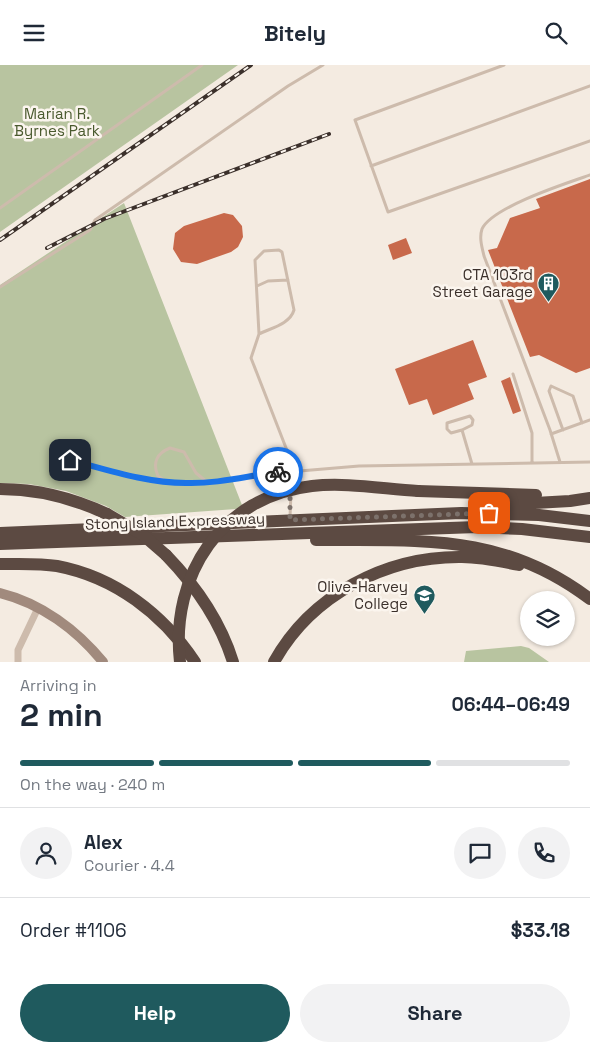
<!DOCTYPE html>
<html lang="en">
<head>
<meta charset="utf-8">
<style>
	:root { --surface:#fff; --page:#f2f2f3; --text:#1f2937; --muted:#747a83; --line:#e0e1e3; --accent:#1f5a5e }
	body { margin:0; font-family:"Space Grotesk",sans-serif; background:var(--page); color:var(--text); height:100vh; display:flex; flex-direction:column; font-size:19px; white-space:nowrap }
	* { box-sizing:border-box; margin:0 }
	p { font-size:16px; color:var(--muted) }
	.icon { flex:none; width:28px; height:28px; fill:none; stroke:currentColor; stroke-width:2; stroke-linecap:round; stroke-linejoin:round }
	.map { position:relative; height:597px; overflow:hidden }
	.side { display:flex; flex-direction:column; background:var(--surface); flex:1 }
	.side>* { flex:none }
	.controls { position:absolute; left:520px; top:526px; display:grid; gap:10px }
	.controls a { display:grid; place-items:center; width:55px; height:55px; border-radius:50%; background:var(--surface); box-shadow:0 1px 4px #0004; font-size:25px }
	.pin { position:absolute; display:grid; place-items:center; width:42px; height:42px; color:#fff; margin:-21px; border-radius:10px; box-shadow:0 2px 8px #0006 }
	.courier { position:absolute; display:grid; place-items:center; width:50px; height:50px; margin:-25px; border:4px solid #1a73e8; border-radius:50%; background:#fff; color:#222; box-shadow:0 1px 6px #0007 }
	.head em { font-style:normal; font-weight:700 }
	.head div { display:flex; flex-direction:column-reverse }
	.head { display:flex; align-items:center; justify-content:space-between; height:85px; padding:0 20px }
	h1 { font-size:32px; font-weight:700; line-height:38px }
	.bar { display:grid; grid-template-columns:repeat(4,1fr); gap:8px 5px; align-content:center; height:60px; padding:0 20px }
	.bar i { height:6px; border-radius:4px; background:var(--line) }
	.bar .current { background:var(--accent) }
	.bar p { grid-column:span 4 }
	.line { display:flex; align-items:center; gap:12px; padding:0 20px; border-top:1px solid var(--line) }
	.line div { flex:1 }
	.round { display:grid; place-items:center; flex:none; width:52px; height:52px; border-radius:26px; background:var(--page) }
	.action { display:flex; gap:10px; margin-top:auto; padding:10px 20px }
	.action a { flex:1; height:58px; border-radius:30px; background:var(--accent); color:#fff; font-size:20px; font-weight:700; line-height:58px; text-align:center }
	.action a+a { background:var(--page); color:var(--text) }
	header { display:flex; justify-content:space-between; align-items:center; height:65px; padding:0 20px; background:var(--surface); font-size:22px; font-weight:700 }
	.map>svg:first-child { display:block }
	.green { fill:#b8c4a0 }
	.building { fill:#c8694b }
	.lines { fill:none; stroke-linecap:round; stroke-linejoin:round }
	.lane { stroke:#cdbbac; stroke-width:3 }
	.street { stroke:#cdbbac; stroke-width:7 }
	.secondary { stroke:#a18a7d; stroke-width:10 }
	.highway { stroke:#5c4a42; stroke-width:12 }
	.rail-casing { stroke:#3b302b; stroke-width:4 }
	.rail { stroke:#fbf5ee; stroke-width:2; stroke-dasharray:5.5; stroke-linecap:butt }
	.highway-bridge { stroke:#5c4a42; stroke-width:12 }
	.done { stroke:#7c716b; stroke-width:5; stroke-dasharray:0 9 }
	.route { stroke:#1a73e8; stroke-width:6 }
	.labels { text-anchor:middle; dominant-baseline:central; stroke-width:5; stroke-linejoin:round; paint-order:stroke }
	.park-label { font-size:15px; fill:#4a5a2e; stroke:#fbf5ee }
	.poi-label { font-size:15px; fill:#3b302b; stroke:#fbf5ee; text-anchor:end }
	.street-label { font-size:15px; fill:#3b302b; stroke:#fbf5ee }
</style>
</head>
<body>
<header><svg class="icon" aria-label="menu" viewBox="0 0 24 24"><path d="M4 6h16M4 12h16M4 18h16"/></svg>Bitely<svg class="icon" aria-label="search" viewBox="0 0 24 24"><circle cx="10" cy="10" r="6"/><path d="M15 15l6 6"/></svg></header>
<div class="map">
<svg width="590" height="597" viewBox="0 0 590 597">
	<rect width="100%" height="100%" fill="#f4ebe1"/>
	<!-- green -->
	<path class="green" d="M0,0h238l-238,167z
		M124,138l118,302 -6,4 -111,8 -19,-11 -40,-15 -37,-7 -29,-1v-198z
		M521,581l8,2 20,14h-85l2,-11z"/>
	<!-- building -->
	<path class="building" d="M590,114v189l-14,5 -37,-18 -9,2 -42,-107 9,-2 13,-30 30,-10 -4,-9z
		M224,148l9,2 9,11 1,11 -5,10 -7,5 -34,12 -16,-2 -8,-13 2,-16 9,-7z
		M406,173l6,15 -19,7 -5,-15z
		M473,275l14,37 -19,7 6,15 -41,16 -6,-16 -18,6 -14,-36z
		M510,312l11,34 -8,3 -12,-33z"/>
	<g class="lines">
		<!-- lane -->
		<path class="lane" d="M504,0l-149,55 33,92 202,-71
			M371,101l219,-80
			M0,143l202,-143
			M257,221l11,-5 20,-1
			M0,222l90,-57 5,-10 193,-134 35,-21
			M259,269c12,-6 31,-10 35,-24l-12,-58 -3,-2 -15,1 -9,9 4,74 -8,24 44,113 -3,16
			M513,309l19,59v30
			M462,365l10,-5 1,-5 -3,-4 -23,7v6l4,4 11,-3 10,34
			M563,365l-14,-39 2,-5 22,10 9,27
			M551,369l39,-14
			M70,395l69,19 46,4h23l68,-10 83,-7 231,-4
			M560,397l-10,-32 -66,-174c-2,-9 -5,-18 -2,-27 10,-22 85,-46 108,-54
			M165,416l-7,-5c-6,-13 -1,-23 12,-28l14,4 12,21 11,9
			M290,452l1,-24"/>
		<!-- street -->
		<path class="street" d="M18,597v-12l20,-42"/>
		<!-- secondary -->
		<path class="secondary" d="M0,528c41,10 77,37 103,69"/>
		<!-- highway -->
		<path class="highway" d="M0,424c38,0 73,9 107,25
			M418,426l118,4
			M482,441l88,-5 20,-3
			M0,468l461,-20 78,2 51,6
			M316,475c104,1 186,-8 274,59
			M0,479l477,-17 45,2 68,8
			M166,490c30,31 54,65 67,107
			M0,499c19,0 39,-1 57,2 58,11 106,48 138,96
			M274,597c37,-67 112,-106 188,-105 19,0 38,4 57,8"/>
		<defs>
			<path id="rail" d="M0,175l251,-175
				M47,183l57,-29 225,-85"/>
		</defs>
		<!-- rail casing -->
		<use href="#rail" class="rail-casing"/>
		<!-- rail -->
		<use href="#rail" class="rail"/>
		<!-- highway-bridge -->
		<path class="highway-bridge" d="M107,449l36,21 23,20
			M180,597c-10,-87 42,-166 132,-176 34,-4 72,3 106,5"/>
	</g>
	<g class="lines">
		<!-- done -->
		<path class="done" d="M278,407l17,-1 -5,27v22l199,-7"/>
		<!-- route -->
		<path class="route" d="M70,395c38,10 76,23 116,23 31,1 61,-7 92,-11"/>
	</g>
	<!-- icons -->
	<defs>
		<symbol id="building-pin" viewBox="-11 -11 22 30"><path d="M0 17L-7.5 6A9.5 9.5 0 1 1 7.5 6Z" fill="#1f5a5e" stroke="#fbf5ee"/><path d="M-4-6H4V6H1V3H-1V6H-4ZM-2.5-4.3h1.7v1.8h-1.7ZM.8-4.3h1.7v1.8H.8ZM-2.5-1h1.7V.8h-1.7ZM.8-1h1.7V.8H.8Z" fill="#fff"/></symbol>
		<symbol id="university-pin" viewBox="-11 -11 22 30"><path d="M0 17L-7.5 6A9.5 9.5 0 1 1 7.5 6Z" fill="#1f5a5e" stroke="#fbf5ee"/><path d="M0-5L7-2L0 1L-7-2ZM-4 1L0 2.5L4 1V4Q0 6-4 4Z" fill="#fff"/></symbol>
	</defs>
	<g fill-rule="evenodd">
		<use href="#building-pin" x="536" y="206" width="25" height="34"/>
		<use href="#university-pin" x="412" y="518" width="25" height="34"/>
	</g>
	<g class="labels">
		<!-- park labels -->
		<g class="park-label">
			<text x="57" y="48">Marian R.<tspan x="57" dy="17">Byrnes Park</tspan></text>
		</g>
		<!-- poi labels -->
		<g class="poi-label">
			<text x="533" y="209">CTA 103rd<tspan x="533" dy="17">Street Garage</tspan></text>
			<text x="408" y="521">Olive-Harvey<tspan x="408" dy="17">College</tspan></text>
		</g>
		<!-- street labels -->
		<g class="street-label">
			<text transform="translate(175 456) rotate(-2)">Stony Island Expressway</text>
		</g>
	</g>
</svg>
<div class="controls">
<a><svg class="icon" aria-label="layers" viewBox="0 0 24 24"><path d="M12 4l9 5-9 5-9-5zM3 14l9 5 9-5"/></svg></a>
</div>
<div class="pin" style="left:489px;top:448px;background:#ea580c"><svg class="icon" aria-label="bag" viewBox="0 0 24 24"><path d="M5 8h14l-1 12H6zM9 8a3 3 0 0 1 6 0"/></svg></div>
<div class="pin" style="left:70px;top:395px;background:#1f2937"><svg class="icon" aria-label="home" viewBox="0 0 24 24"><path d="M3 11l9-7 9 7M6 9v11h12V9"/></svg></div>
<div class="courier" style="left:278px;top:407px"><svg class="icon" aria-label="bike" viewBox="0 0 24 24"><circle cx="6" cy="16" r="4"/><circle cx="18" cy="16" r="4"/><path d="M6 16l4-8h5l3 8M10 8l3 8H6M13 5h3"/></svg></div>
</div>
<section class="side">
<div class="head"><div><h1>2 min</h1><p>Arriving in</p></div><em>06:44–06:49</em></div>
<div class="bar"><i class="current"></i><i class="current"></i><i class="current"></i><i></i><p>On the way · 240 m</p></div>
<div class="line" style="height:90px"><a class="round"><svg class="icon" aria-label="person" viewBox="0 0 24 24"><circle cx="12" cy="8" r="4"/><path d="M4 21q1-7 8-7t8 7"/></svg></a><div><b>Alex</b><p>Courier · 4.4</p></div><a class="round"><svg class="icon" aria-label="chat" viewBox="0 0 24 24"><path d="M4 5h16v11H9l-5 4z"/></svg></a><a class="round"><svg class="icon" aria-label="phone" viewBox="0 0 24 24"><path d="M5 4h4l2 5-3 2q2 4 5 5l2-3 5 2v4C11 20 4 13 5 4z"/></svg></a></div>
<div class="line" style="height:65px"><div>Order #1106</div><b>$33.18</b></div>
<div class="action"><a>Help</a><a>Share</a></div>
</section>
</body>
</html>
